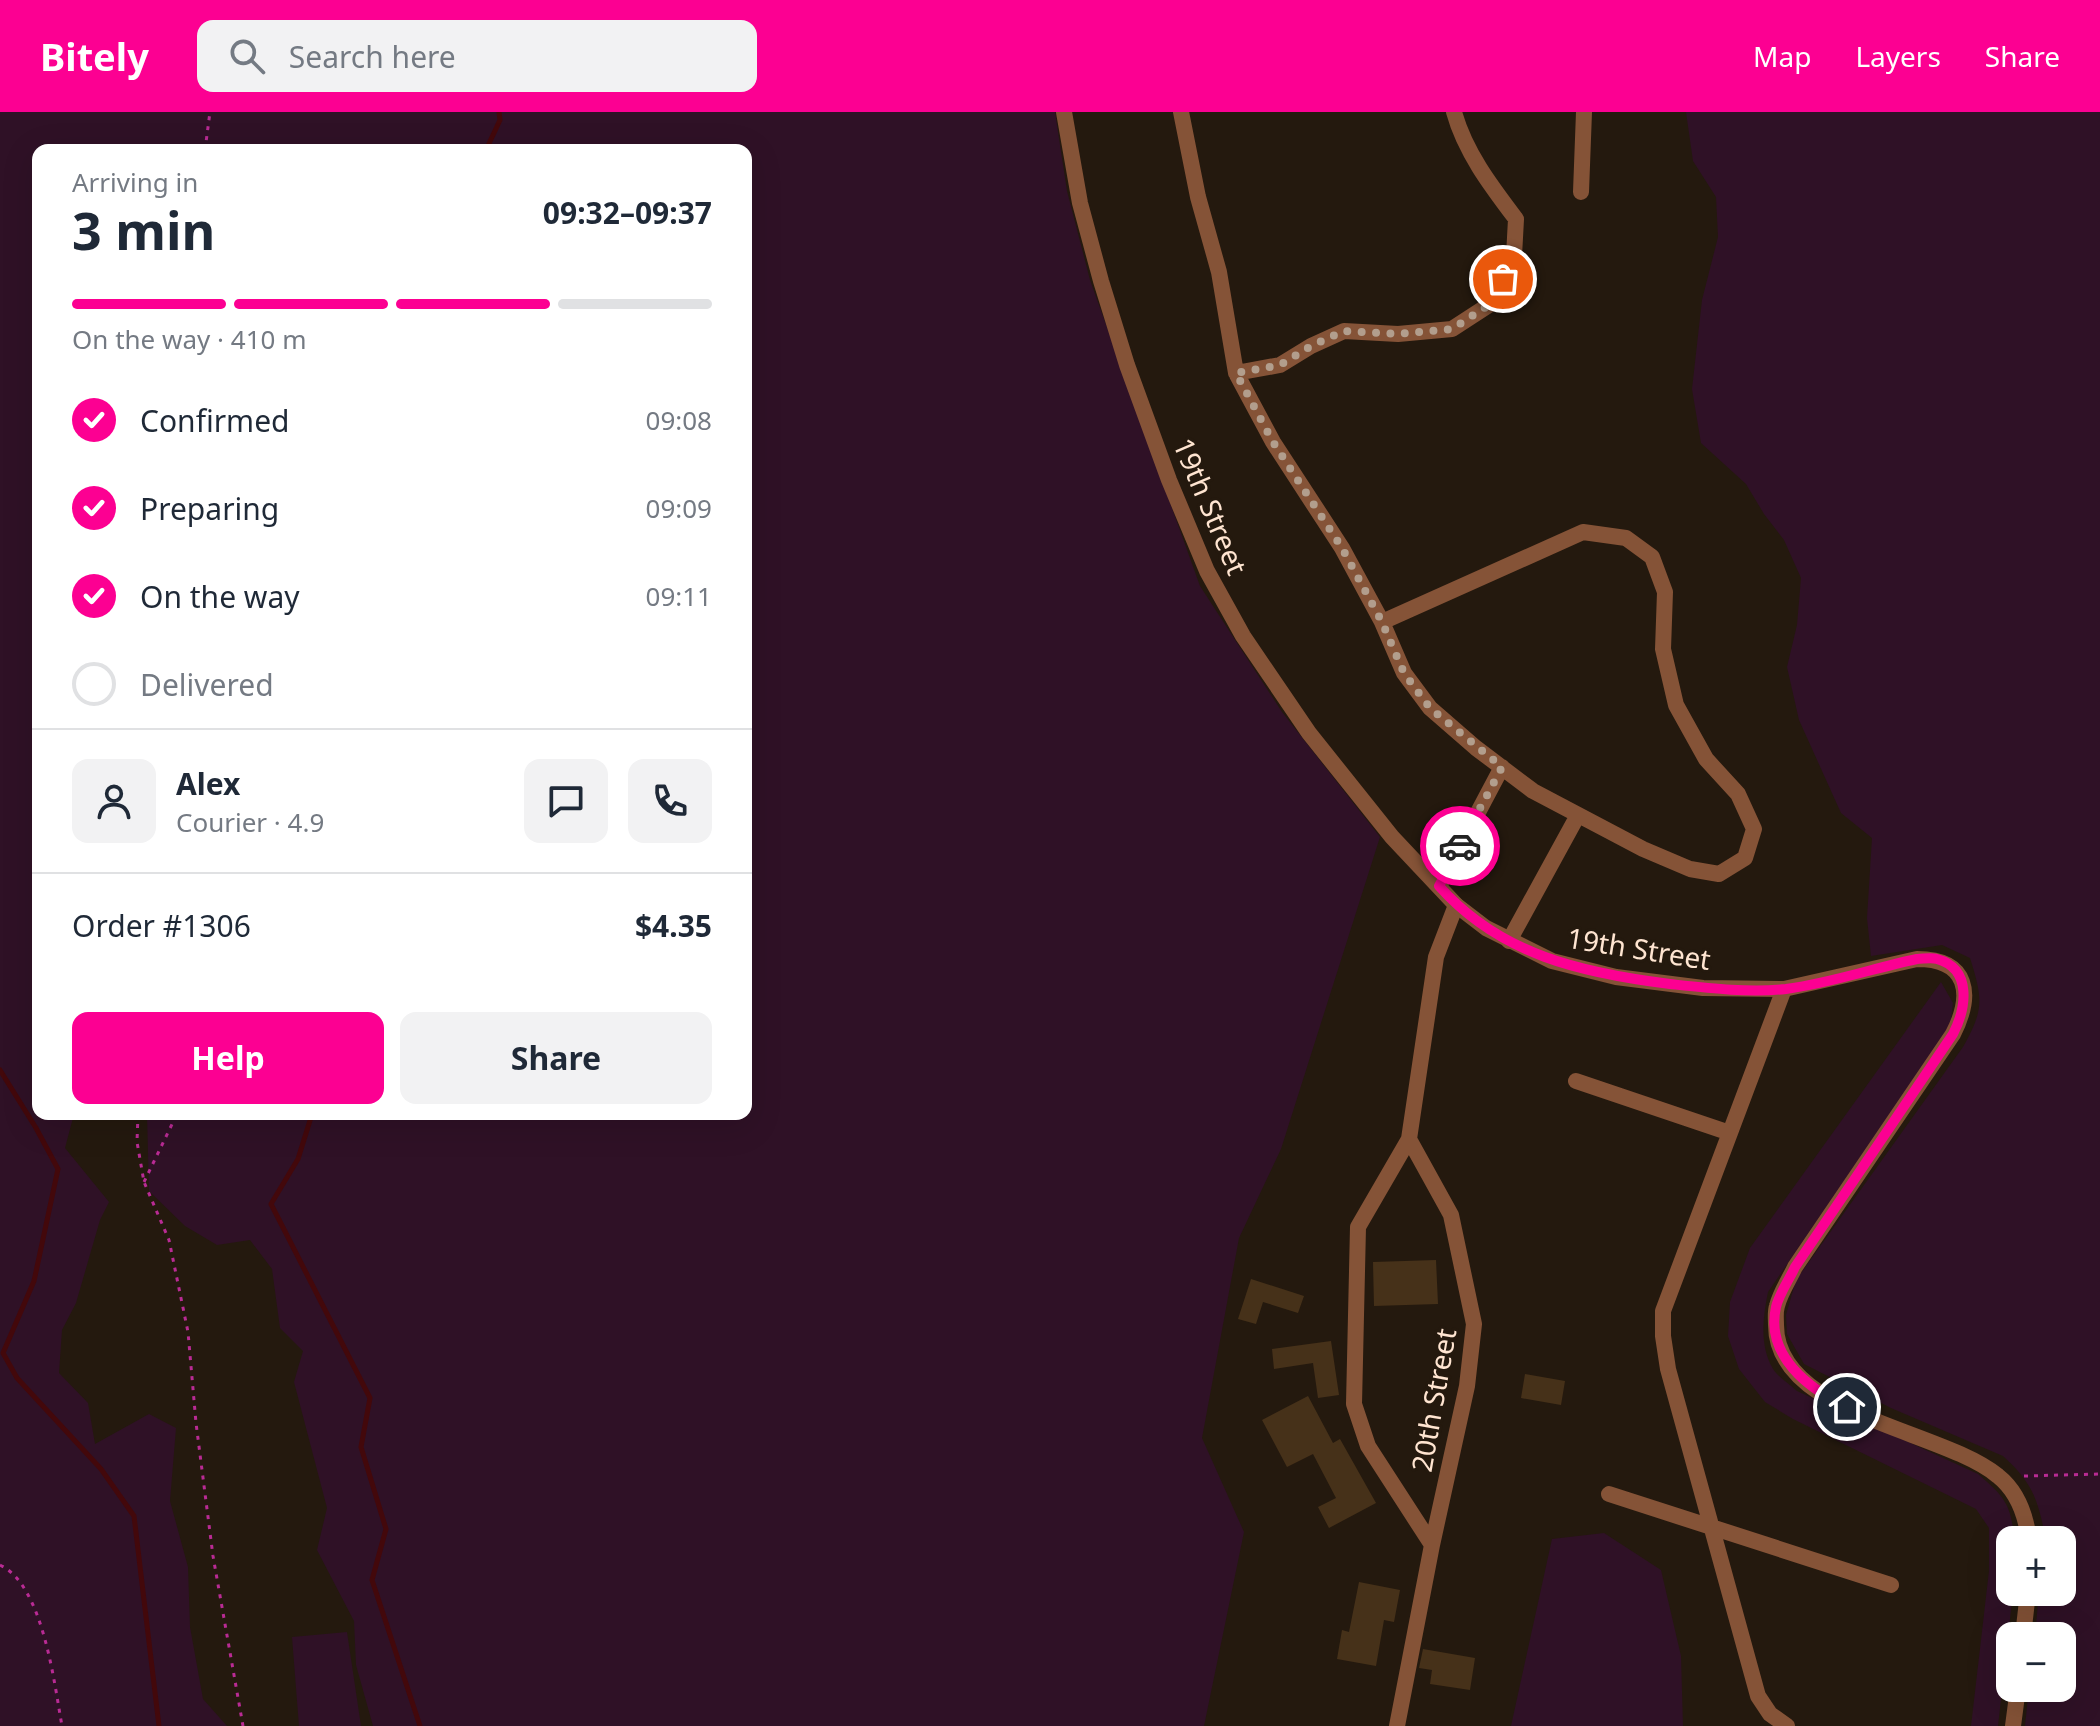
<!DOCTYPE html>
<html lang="en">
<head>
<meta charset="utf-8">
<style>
	:root { --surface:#fff; --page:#f2f2f3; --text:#1f2937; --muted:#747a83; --line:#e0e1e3; --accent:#fc0092 }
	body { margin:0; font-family:"Noto Sans",sans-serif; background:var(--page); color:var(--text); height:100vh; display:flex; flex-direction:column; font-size:30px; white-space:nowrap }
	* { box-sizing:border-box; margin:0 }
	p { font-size:26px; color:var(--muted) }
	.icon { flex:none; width:44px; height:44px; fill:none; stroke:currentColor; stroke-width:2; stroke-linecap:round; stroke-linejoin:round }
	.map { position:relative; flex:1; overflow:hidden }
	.sheet { position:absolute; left:32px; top:32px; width:720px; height:976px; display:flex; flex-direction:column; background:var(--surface); border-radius:16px; box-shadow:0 8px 32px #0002 }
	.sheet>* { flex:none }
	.buttons { position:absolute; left:1996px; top:1414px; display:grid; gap:16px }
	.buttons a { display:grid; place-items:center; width:80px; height:80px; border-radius:16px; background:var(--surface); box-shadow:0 8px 32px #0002; font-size:40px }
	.pin { position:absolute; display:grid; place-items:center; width:68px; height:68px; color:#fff; margin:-34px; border:4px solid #fff; border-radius:50%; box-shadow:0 2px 8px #0007 }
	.courier { position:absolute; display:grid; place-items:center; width:80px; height:80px; margin:-40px; border:6px solid #fc0092; border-radius:50%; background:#fff; color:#222; box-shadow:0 2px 10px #0007 }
	.head em { font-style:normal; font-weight:700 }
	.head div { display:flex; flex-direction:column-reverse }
	.head { display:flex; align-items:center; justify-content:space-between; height:136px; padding:0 40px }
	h1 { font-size:52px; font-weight:700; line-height:60px }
	.bar { display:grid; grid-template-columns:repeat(4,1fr); gap:12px 8px; align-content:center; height:96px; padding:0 40px }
	.bar i { height:10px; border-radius:6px; background:var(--line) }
	.bar .selected { background:var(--accent) }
	.bar p { grid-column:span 4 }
	.line { display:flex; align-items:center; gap:20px; padding:0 40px; border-top:2px solid var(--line) }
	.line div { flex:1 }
	.round { display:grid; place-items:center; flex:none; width:84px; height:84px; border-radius:16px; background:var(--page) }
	ol { padding:0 40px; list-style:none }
	li { display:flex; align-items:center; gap:24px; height:88px }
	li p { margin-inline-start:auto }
	li .icon { padding:8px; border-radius:50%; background:var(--accent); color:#fff; stroke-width:4 }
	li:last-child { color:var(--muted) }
	li i { width:44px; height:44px; border:4px solid var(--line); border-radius:50% }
	.action { display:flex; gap:16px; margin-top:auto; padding:16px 40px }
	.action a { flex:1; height:92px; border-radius:16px; background:var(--accent); color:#fff; font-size:32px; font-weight:700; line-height:92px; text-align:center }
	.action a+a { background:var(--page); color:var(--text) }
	header { display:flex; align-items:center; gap:48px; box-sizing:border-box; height:112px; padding:0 40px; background:var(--accent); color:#fff }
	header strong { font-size:38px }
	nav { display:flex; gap:44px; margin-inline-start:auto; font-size:28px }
	.search { width:560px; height:72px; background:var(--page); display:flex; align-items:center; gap:20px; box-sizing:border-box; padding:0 28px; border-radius:16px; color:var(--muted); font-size:30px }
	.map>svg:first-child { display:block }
	.green { fill:#2f1126 }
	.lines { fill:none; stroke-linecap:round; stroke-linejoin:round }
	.stream { stroke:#43080b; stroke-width:5 }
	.building { fill:#463119 }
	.path { stroke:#b92b94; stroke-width:3; stroke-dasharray:4 6; stroke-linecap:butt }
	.minor { stroke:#855337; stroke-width:16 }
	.tertiary { stroke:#855337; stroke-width:16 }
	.done { stroke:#b29e8d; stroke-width:8; stroke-dasharray:0 14.4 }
	.route { stroke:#fc0092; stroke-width:10 }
	.labels { text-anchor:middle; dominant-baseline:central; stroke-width:6; stroke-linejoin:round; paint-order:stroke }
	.street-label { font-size:28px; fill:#ffe5d1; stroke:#24190e }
</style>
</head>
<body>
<header>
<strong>Bitely</strong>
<div class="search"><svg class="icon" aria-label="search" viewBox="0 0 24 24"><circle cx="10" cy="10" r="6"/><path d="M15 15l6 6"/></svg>Search here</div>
<nav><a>Map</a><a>Layers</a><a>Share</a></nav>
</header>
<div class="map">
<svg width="2100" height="1614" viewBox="0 0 2100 1614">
	<rect width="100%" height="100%" fill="#24190e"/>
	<!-- green -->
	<path class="green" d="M0,0h1055l12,79 23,89 110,306 82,126 98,125 -99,312 -42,89 -37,200 42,94 -40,194h-831l-17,-61 -2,-44 -37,-71 10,-42 -33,-126 9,-31 -23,-23 -8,-59 -22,-29 -33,5 -32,-19 -36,-35 -2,-77h599v-964h-708v964h36l-9,34 44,54 -9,18 -24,83 -14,27 -3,43 29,30 7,41 54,-30 27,14 -6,73 18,66 2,60 13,72 24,27h-227z
		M1686,0h414v1614h-75l4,-38h33v-52h-27l4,-44h23v-52h-16c-8,-39 -12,-56 -43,-84l-112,-48 -87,-44 -17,-30 -1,-19 10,-35 167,-233c21,-37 20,-48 7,-89l-28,-13 -71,11 -4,-38 5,-80 -31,-25 -42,-93 -12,-53 10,-42 4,-47 -17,-38 -20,-26 -18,-30 -45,-41 -9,-54 10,-89 16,-63 -2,-40 -23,-36z
		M1941,870l12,21 -3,23 -182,266c-5,25 -9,53 5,77 5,8 17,15 24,22l181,83c26,22 34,31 36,66h-4v52h3l-15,134h-27l18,-155v-43l-13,-19 -183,-90 -28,-17 -26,-33 -11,-33 2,-34 20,-54z
		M1604,1421l57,37 20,86 2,70h-172l41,-187z
		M347,1520l14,94h-62l-7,-89z"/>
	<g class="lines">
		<!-- stream -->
		<path class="stream" d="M486,38l14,-30 -1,-8
			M0,958l36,58 22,41 -24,112 -31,72 14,25 84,91 33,47 25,210
			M312,1002l-14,45 -27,45 99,194 -9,49 25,82 -14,51 48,146"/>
	</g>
	<!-- building -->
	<path class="building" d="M1436,1148l2,44 -64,2 -1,-44z
		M1251,1167l53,17 -6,17 -35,-11 -7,22 -18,-5z
		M1331,1229l8,54 -21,3 -5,-35 -39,6 -2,-20z
		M1525,1262l40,7 -4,24 -40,-7z
		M1308,1284l25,47 7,-4 36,64 -47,25 -11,-21 18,-9 -23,-44 -26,13 -25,-47z
		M1359,1470l41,8 -6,32 -10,-2 -8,46 -39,-7 5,-29 7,2z
		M1423,1537l52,9 -5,32 -40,-6 2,-14 -13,-2z"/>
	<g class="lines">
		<!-- path -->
		<path class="path" d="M205,38l5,-38
			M138,1002l-1,28 7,40 25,58 19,92 8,91 17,133 30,170
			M144,1070l33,-68
			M2024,1364l76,-2
			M0,1453c43,20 54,117 62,161"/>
		<!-- minor -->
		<path class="minor" d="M1181,0l17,85 21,75 17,101 37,69 69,106 40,74 22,51 26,35 46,40 57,43 110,58 47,20 29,5 26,-16 9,-29 -16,-35 -32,-35 -30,-54 -13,-56 2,-57 -13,-35 -26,-19 -43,-6 -201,90
			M1581,80l3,-80
			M1236,261l44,-8 31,-19 33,-15 54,3 54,-5 40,-26 22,-47 2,-37c-25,-33 -51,-67 -62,-107
			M1439,774l63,-119
			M1509,829l69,-126
			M1784,877l-121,322v25l5,33 90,327 12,18 17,12
			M1576,969l154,52
			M1409,1027l-51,88 -4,177 14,42 64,99
			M1609,1382l282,91
			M1397,1614l35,-181 35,-159 7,-62 -23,-109 -42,-76 27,-182 20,-52"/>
		<!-- tertiary -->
		<path class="tertiary" d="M1064,0l16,91 21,78 26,84 42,115 38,91 36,65 66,97 83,104 64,68 30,23 66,33 64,16 87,11 81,1 133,-30c52,0 56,36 36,75l-158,233c-6,13 -15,26 -18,39 -2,6 -1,13 -1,19 0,90 167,105 222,151 19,15 28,40 31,64
			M2023,1524l5,-44
			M2013,1614l5,-38"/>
	</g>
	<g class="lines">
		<!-- done -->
		<path class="done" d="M1460,734l42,-79 -72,-59 -26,-35 -22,-51 -40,-74 -69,-106 -37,-69 44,-8 31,-19 33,-15 54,3 54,-5 40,-26 11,-24"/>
		<!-- route -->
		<path class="route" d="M1460,734l-21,40c61,69 143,87 231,98 37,4 79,9 116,5 45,-6 88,-21 131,-30 6,0 14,-2 20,0 36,10 29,50 16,75l-158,233c-6,13 -16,27 -19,40 -11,49 33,82 71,100"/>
	</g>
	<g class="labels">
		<!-- street labels -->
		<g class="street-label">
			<text transform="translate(1211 394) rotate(67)">19th Street</text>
			<text transform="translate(1639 836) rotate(9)">19th Street</text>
			<text transform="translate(1433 1288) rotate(-80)">20th Street</text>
		</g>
	</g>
</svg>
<div class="buttons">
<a>+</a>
<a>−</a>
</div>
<div class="pin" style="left:1503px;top:167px;background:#ea580c"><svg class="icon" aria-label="bag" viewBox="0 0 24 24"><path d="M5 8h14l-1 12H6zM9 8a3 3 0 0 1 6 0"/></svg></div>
<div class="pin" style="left:1847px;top:1295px;background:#1f2937"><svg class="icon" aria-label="home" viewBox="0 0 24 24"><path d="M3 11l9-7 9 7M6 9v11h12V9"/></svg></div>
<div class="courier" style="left:1460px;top:734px"><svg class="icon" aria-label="car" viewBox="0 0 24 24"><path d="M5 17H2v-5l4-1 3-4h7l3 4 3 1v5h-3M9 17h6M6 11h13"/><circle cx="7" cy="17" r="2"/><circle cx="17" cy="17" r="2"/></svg></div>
<section class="sheet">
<div class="head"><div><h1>3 min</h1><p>Arriving in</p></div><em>09:32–09:37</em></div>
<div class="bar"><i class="selected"></i><i class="selected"></i><i class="selected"></i><i></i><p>On the way · 410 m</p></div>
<ol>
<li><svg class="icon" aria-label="check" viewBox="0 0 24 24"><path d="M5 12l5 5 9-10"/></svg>Confirmed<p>09:08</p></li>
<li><svg class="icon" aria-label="check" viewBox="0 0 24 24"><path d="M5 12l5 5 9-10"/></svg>Preparing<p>09:09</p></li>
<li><svg class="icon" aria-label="check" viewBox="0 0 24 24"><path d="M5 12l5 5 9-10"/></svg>On the way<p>09:11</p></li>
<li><i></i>Delivered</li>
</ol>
<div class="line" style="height:144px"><a class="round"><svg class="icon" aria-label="person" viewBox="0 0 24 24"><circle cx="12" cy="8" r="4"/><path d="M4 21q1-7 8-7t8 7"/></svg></a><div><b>Alex</b><p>Courier · 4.9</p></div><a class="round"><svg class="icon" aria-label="chat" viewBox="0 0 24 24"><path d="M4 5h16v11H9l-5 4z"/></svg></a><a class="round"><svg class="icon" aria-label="phone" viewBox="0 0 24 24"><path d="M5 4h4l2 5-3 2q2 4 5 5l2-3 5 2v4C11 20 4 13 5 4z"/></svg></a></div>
<div class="line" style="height:104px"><div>Order #1306</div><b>$4.35</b></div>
<div class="action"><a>Help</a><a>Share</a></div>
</section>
</div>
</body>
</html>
